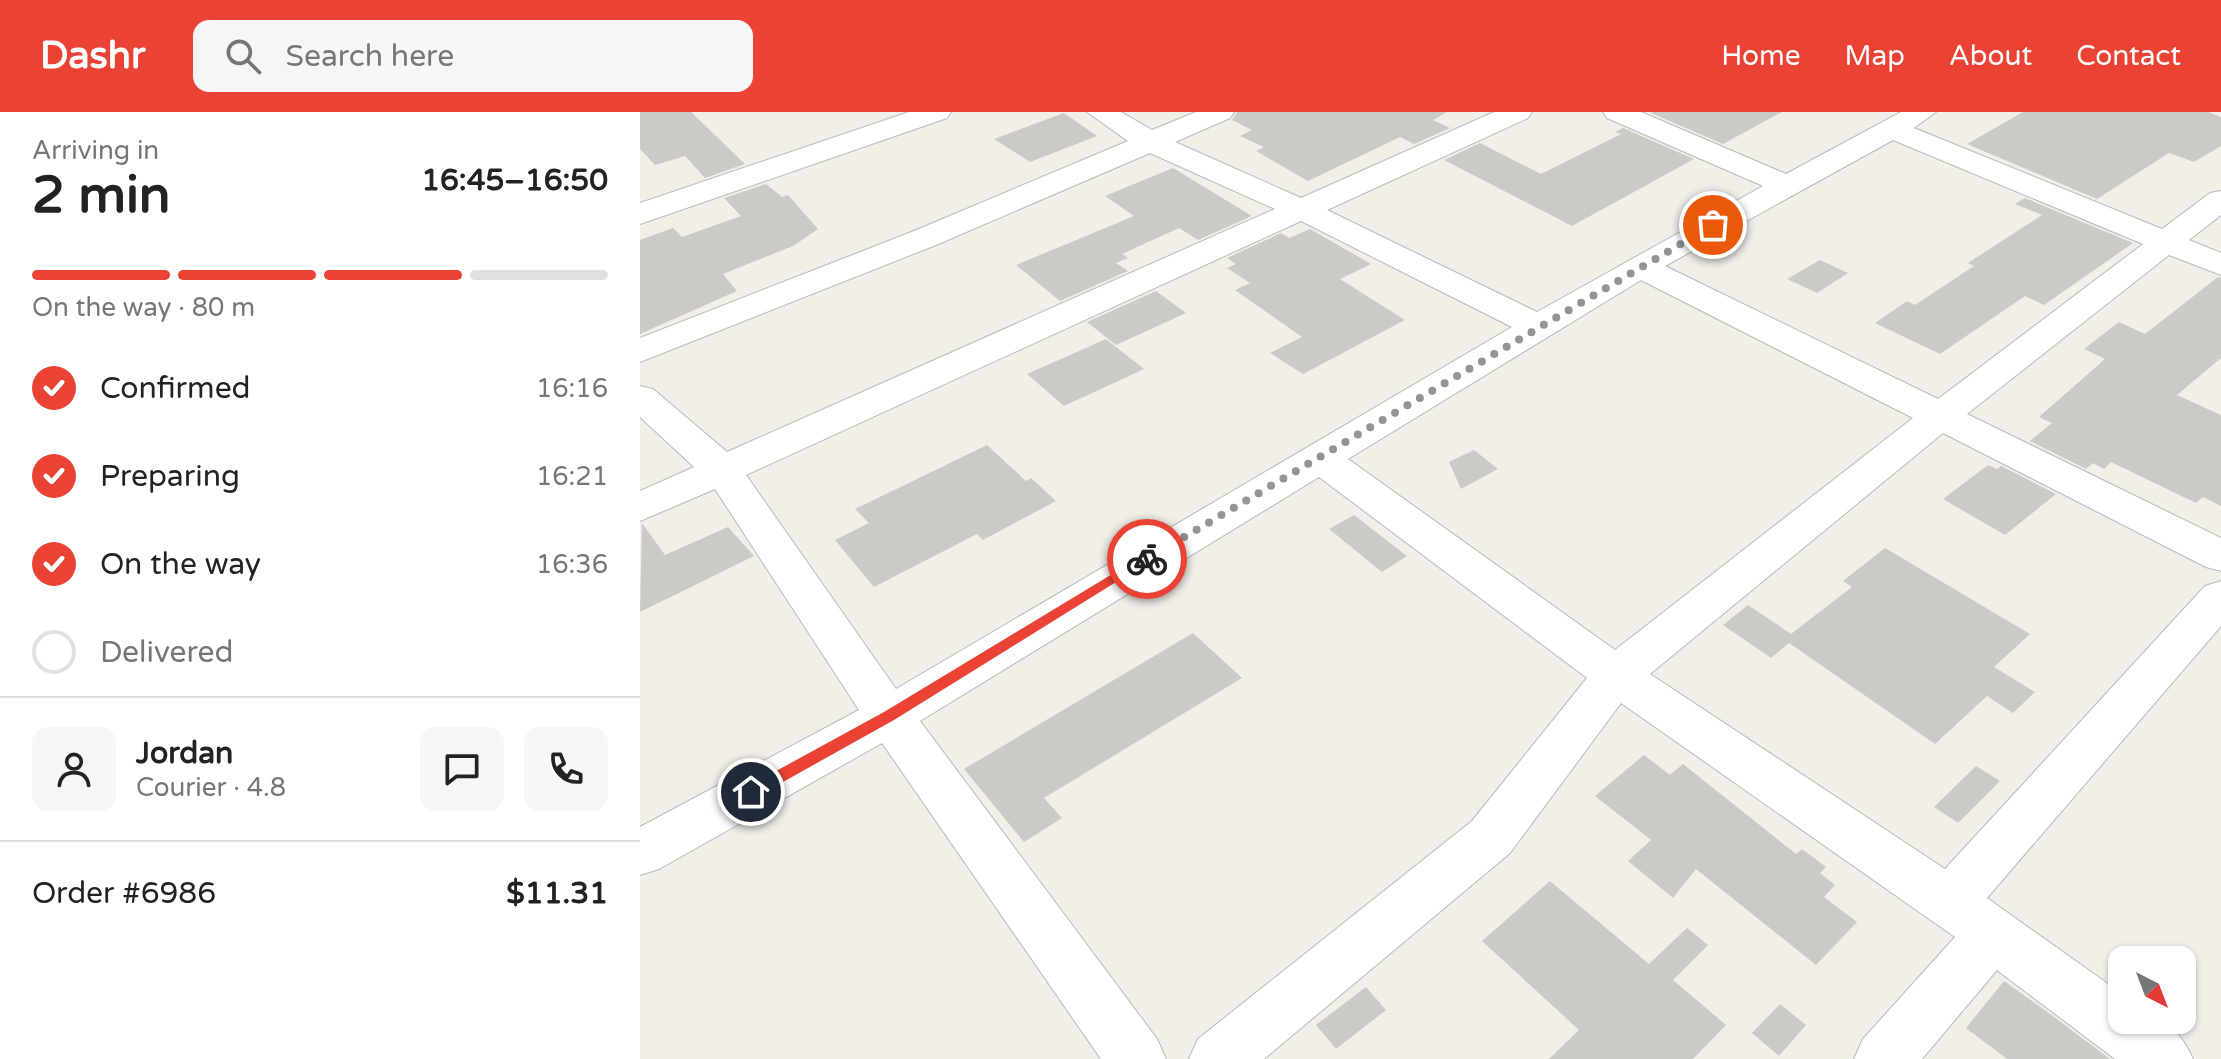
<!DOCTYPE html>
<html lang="en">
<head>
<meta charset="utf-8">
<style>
	:root { --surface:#fff; --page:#f6f6f6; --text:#222; --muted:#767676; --line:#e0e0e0; --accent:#ea4335 }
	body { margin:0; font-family:"Varela Round",sans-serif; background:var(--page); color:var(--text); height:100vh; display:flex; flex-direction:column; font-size:30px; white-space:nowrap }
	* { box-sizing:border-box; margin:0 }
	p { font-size:26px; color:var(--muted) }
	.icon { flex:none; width:44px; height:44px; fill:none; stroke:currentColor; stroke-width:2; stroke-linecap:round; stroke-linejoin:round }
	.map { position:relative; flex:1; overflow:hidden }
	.sheet { display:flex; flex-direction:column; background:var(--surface); width:640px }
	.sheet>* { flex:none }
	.needle { width:52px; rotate:138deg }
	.tools { position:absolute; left:1468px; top:834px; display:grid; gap:16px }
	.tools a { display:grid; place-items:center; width:88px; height:88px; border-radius:16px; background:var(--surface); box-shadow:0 2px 6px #0004; font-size:40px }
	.pin { position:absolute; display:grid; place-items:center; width:68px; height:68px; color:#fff; margin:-34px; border:4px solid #fff; border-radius:50%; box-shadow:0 2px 8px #0007 }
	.courier { position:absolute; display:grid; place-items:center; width:80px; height:80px; margin:-40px; border:6px solid #ea4335; border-radius:50%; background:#fff; color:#222; box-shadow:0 2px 10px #0007 }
	.summary em { font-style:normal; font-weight:700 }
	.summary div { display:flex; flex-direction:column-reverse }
	.summary { display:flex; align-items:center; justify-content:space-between; height:136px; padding:0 32px }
	h1 { font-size:52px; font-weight:700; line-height:60px }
	.bar { display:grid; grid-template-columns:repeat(4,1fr); gap:12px 8px; align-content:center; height:96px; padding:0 32px }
	.bar i { height:10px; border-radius:6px; background:var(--line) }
	.bar .current { background:var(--accent) }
	.bar p { grid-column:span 4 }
	.line { display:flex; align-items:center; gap:20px; padding:0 32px; border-top:2px solid var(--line) }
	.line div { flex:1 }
	.round { display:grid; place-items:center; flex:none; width:84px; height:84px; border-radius:16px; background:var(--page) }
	ol { padding:0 32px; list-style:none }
	li { display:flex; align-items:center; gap:24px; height:88px }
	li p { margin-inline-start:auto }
	li .icon { padding:8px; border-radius:50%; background:var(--accent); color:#fff; stroke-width:4 }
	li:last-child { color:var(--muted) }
	li i { width:44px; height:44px; border:4px solid var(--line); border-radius:50% }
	header { display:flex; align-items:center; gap:48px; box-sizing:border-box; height:112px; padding:0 40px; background:var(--accent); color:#fff }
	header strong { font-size:38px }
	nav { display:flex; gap:44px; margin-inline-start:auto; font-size:28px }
	.search { width:560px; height:72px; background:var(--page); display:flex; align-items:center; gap:20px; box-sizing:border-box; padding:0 28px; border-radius:16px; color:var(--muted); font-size:30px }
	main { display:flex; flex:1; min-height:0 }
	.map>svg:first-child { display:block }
	.building { fill:#cccac5 }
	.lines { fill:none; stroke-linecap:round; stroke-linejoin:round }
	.minor-casing { stroke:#b5b8bc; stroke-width:2 }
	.minor { fill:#fff; fill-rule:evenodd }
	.route { fill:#ea4335 }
	.done { stroke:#929495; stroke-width:8; stroke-dasharray:0 14.4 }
</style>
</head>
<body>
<header>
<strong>Dashr</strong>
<div class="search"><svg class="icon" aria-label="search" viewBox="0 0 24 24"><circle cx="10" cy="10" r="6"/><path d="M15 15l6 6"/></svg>Search here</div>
<nav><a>Home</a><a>Map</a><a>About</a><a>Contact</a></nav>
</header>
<main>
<section class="sheet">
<div class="summary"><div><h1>2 min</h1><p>Arriving in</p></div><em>16:45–16:50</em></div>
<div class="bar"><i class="current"></i><i class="current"></i><i class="current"></i><i></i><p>On the way · 80 m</p></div>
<ol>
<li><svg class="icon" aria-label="check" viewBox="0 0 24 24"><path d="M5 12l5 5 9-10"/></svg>Confirmed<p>16:16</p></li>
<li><svg class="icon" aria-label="check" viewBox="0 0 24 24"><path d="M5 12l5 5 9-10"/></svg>Preparing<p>16:21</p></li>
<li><svg class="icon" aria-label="check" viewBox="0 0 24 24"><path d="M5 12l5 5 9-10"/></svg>On the way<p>16:36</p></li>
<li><i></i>Delivered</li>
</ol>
<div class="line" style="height:144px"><a class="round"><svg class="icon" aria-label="person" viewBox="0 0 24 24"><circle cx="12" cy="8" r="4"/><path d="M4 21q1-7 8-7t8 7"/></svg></a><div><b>Jordan</b><p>Courier · 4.8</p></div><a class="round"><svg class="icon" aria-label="chat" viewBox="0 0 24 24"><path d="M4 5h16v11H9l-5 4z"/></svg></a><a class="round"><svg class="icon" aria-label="phone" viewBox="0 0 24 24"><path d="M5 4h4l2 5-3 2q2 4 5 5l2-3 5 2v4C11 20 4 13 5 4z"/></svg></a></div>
<div class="line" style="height:104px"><div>Order #6986</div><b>$11.31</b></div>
</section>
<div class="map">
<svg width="1581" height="947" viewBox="0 0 1581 947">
	<rect width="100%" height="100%" fill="#f1efe8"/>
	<!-- building -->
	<path class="building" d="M0,0h51l54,52 -40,14 -20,-22 -30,9 -15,-16z
		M597,0h210l-14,8 17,8 -36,16 -14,-7 -92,44 -52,-30 8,-4 -24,-11 12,-6 -20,-10z
		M1142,0l-59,32 -72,-31 2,-1z
		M1383,0h185l13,5v29l-27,16 -25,-9 -72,46 -130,-55z
		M424,1l33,23 -67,26 -36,-23z
		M983,16l71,31 -122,67 -128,-66 36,-17 61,31 80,-40 -6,-2z
		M533,56l79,48 -54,24 -19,-12 -57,26 6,4 -12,5 12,8 -68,30 -44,-36 118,-49 -29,-20z
		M126,72l16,13 6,-2 30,34 -25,17 -70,28 14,17 -97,43v-94l33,-12 9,9 59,-21 -17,-18z
		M1385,86l108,45 -89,62 -19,-9 -85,58 -65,-31 32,-22 8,4 59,-39 -6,-3 74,-48 -27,-11z
		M670,117l61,35 -31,15 65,41 -102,54 -33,-21 32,-16 -67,-47 15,-7 -23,-15 9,-4 -9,-6 54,-25 8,5z
		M1180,148l28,13 -31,20 -30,-14z
		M1578,165l3,1v80l-44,37 44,20v91l-18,-9 -7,6 -85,-41 -7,7 -11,-6 -7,6 -56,-28 22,-18 -13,-6 66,-58 -21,-10 35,-27 26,12z
		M516,179l30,22 -70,32 -29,-23z
		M466,227l38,30 -80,37 -37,-32z
		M347,333l39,36 5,-3 25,23 -73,39 -6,-6 -103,53 -39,-47 34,-17 -14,-14z
		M834,338l24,19 -37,20 -12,-27z
		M1348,353l9,4 4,-3 55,28 -51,41 -62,-36z
		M714,403l53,41 -25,16 -53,-43z
		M2,411l23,32 63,-28 26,29 -114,56z
		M1245,436l145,86 -36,33 41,25 -22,21 -26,-17 -52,48 -146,-101 -18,15 -48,-33 25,-20 43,29 61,-47 -9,-6z
		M553,521l49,45 -198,120 18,20 -38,24 -60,-73z
		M1004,643l26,20 13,-11 113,90 6,-5 24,18 -6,6 15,12 -11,12 33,25 -41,43 -120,-96 -23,29 -45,-37 23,-21 -56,-44z
		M1336,654l24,15 -42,42 -24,-16z
		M910,769l99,83 38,-36 21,17 -35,35 53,45 -33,34h-144l30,-29 -97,-89z
		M1364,869l42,30 64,48h-103l-41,-31z
		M726,875l20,23 -50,39 -20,-24z
		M1140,892l26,21 -27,31 -27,-23z"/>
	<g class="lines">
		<defs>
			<path id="minor" d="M269,0h42l-4,6 -307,106v-21z
				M447,0h34l31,18 44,-18h38l-4,6 -55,24 126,56 193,-86h38l-4,6 -201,92 210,102 226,-126 -156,-68 -4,-6h38l145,62 115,-62h35l-22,16 248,101 48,-36 11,-2v24l-32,25 32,13v22l-52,-20 -202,159 254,124v33l-15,-4 -263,-134 -293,241 295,195 260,-283 16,-5v45l-234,272 135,96v26c37,0 55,2 71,39h-78l-118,-89 -75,89h-68l9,-20 92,-102 -334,-234 -111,150 -246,206h-75l9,-20 274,-218 115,-143 -268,-201 -399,244 237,318 9,20h-65l-219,-316 -223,126 -19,6v-48l219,-117 -144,-221 -75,32v-30l54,-24 -54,-50v-31l13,3 74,63 548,-243 -125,-56 -214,92 -296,117v-24l274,-107 214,-90zM1253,28l250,104 -205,155 -273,-133zM661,109l211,106 -616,362 -150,-214zM1001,168l272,138 -298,232 -267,-191z"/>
		</defs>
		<!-- minor casing -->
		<use href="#minor" class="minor-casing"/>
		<!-- minor -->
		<use href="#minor" class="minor"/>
	</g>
	<!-- route -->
	<path class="route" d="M502,444l11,3 -259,161 -138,77h-11v-9l139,-76z"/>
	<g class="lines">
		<!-- done -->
		<path class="done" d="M507,447l566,-334"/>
	</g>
</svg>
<div class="tools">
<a><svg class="needle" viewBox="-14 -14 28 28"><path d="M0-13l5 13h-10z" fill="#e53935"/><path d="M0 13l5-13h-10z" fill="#767676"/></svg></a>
</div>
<div class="pin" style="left:1073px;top:113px;background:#ea580c"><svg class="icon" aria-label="bag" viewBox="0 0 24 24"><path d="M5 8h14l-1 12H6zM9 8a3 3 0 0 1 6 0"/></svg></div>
<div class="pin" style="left:111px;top:680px;background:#1f2937"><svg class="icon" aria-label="home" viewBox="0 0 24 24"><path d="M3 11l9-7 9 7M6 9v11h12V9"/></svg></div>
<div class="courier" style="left:507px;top:447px"><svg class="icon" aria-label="bike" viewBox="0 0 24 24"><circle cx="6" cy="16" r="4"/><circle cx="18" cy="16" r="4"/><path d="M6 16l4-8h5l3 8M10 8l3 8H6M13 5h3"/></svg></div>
</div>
</main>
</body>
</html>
